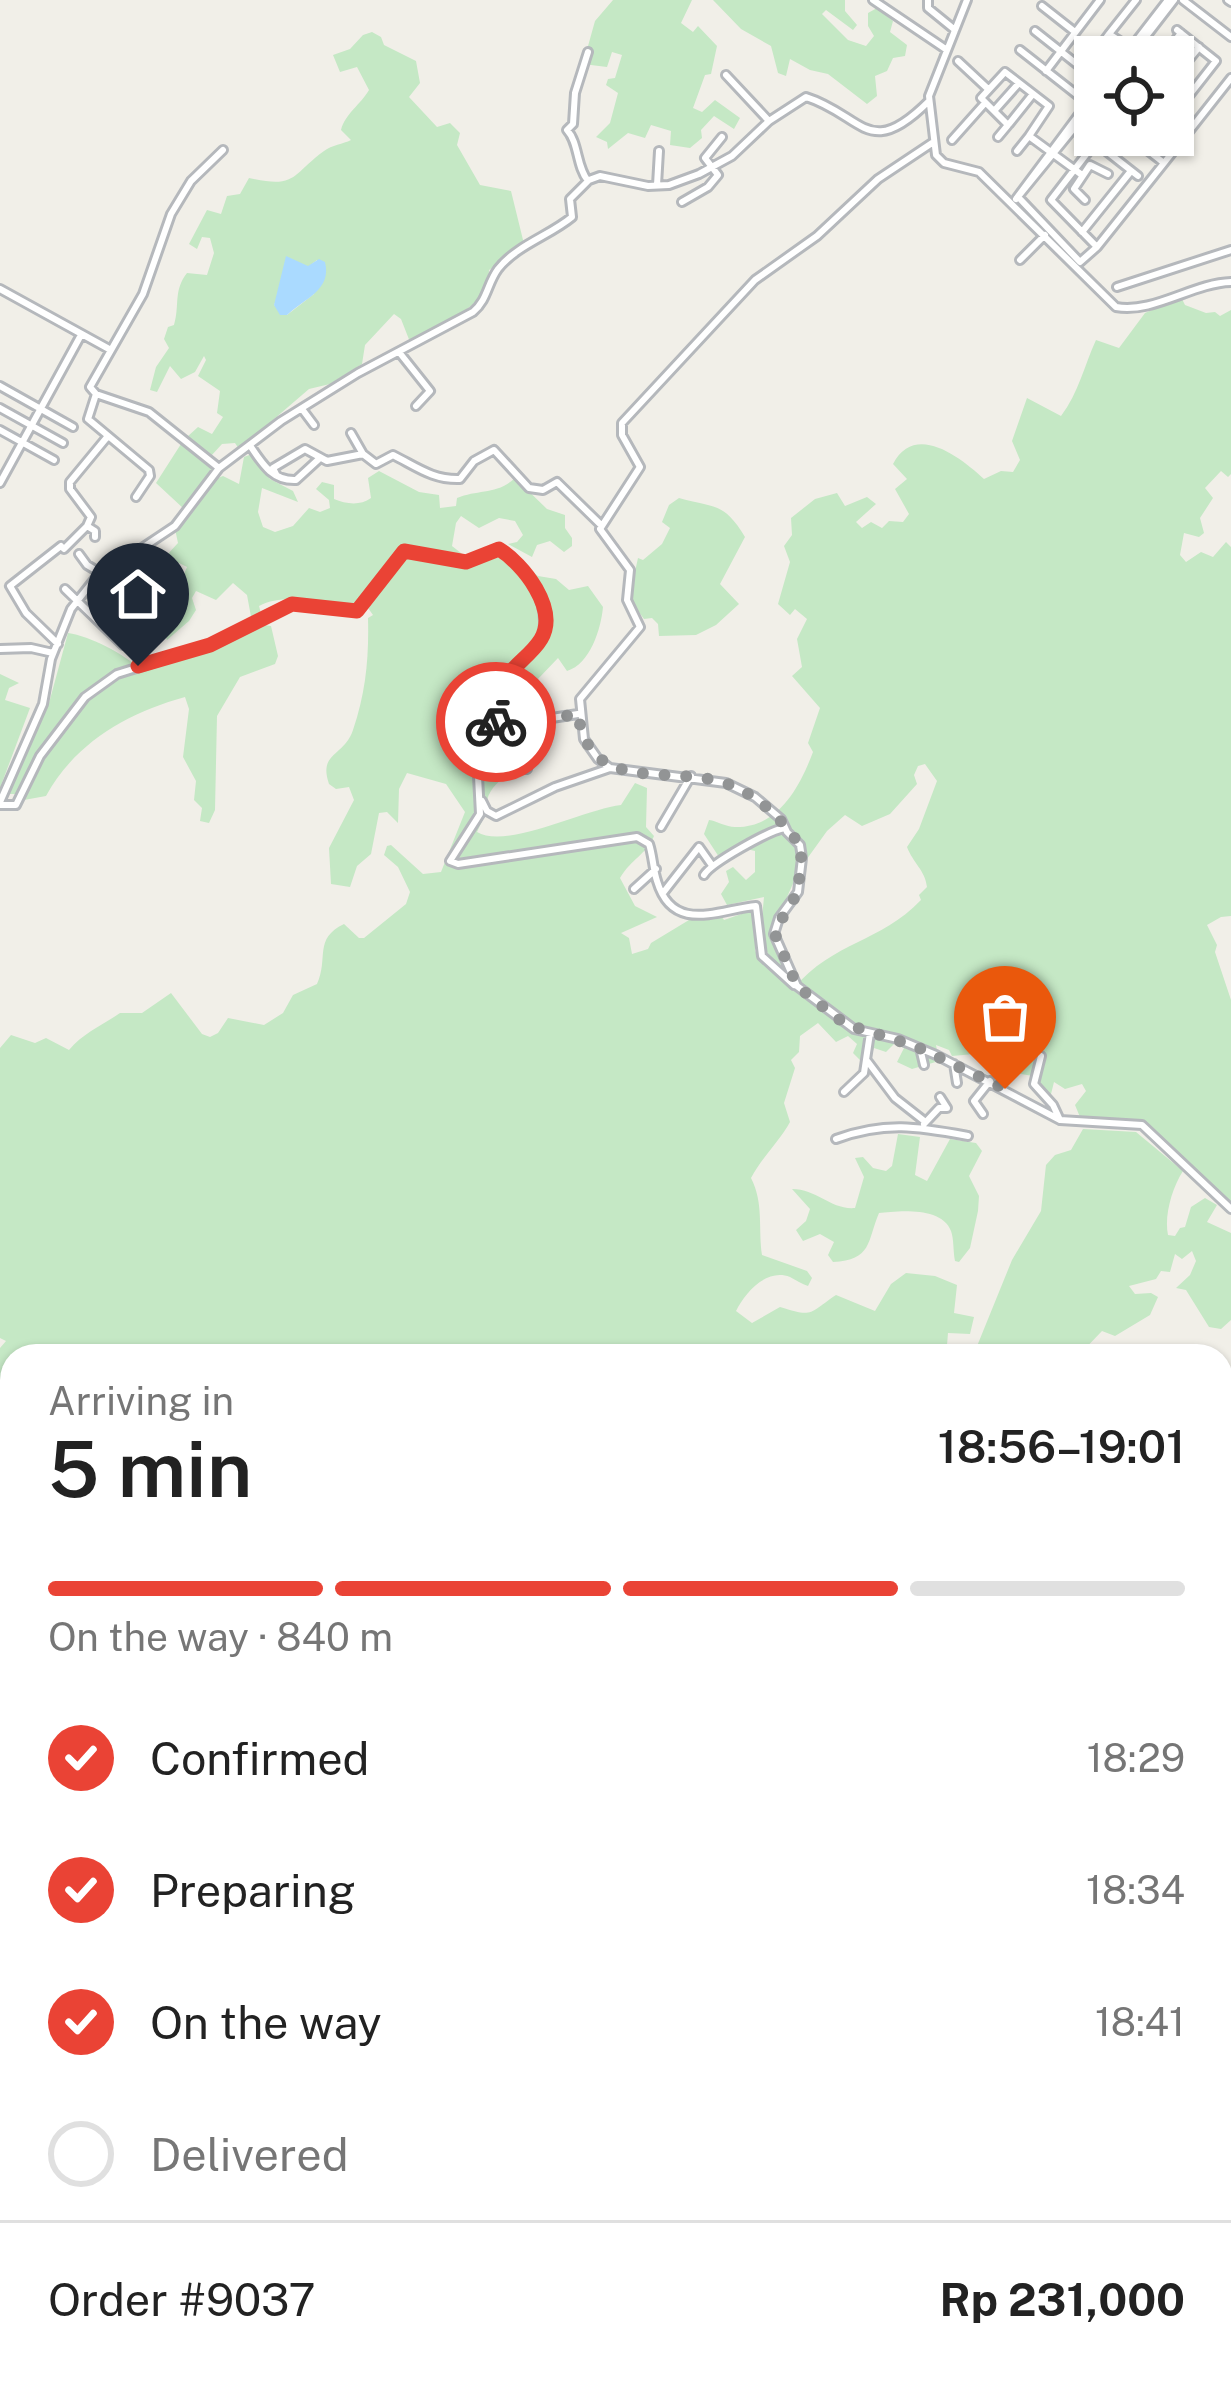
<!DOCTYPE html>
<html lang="en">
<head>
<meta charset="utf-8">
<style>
	:root { --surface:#fff; --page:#f6f6f6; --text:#222; --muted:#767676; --line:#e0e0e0; --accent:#ea4335 }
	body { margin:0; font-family:"Public Sans",sans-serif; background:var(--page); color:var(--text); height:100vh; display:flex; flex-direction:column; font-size:45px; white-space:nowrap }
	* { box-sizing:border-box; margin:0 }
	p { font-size:39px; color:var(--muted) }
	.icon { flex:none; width:66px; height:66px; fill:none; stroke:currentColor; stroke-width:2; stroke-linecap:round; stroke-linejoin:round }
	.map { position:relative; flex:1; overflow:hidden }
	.drawer { position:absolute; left:0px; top:1344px; width:1233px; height:1056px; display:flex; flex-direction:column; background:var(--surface); border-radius:36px 36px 0 0; box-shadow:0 3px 9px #0004 }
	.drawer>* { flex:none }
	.controls { position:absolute; left:1074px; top:36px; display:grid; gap:24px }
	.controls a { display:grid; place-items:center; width:120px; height:120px; border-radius:0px; background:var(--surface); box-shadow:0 3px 9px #0004; font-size:60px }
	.pin { position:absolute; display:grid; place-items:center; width:102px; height:102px; color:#fff; margin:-123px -51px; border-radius:50% 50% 50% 0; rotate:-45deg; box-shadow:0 0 12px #0007 }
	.pin .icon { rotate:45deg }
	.courier { position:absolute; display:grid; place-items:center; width:120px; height:120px; margin:-60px; border:9px solid #ea4335; border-radius:50%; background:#fff; color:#222; box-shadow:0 3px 15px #0007 }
	.summary em { font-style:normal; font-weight:600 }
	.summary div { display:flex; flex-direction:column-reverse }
	.summary { display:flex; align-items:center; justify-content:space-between; height:204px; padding:0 48px }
	h1 { font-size:78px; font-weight:600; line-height:90px }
	.bar { display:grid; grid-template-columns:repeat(4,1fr); gap:18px 12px; align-content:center; height:144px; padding:0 48px }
	.bar i { height:15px; border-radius:9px; background:var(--line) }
	.bar .on { background:var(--accent) }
	.bar p { grid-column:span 4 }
	.line { display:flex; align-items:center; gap:30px; padding:0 48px; border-top:3px solid var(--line) }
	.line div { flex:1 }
	ol { padding:0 48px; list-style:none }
	li { display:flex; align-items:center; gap:36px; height:132px }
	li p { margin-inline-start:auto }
	li .icon { padding:12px; border-radius:50%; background:var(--accent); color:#fff; stroke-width:4 }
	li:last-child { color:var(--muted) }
	li i { width:66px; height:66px; border:6px solid var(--line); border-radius:50% }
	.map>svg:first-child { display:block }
	.industrial { fill:#e0deda }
	.green { fill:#c5e8c5; fill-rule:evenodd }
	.water { fill:#aadaff }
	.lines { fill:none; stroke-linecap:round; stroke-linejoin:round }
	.river { stroke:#aadaff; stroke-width:9 }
	.street-casing { stroke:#b5b8bc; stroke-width:12 }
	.secondary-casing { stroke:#b6babf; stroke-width:16 }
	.primary-casing { stroke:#f2c960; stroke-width:18 }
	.street { stroke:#fff; stroke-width:6 }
	.secondary { stroke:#fff; stroke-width:10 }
	.primary { stroke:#fff2af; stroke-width:12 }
	.done { stroke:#929495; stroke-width:12; stroke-dasharray:0 21.6 }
	.route { stroke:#ea4335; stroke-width:15 }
</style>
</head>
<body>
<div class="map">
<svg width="1231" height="2400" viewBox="0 0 1231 2400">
	<rect width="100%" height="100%" fill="#f1efe8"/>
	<!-- industrial -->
	<path class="industrial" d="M12,2244v144h284l-7,12h-289v-146z"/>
	<!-- green -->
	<path class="green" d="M613,0h79l-11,23 12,9 5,-6 19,20 -6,28 -6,1 -12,33 9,4 13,-12 25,18 -6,11 -20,-13 -13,14 1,8 -12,10 -20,-3 1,-14 -20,-6 -6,13 -17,-5 -20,16 -1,-7 -11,-5 14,-14 8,-30 -12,-8 2,-6 7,-1 7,-23 -10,-3 -5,15 -24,-3 12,-43z
		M713,0h132v11l12,14 -4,5 -27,-20 -4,4 26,26 18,6 8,-10 -6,-10v-13l9,-5 16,13 -3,11 17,13 -2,11 -12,2 -6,13 -12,5 2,20 -10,8 -39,-30 -18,-4 -20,-11 -4,17 -8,-3 -7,-27 -30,-17z
		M372,32l9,5 3,8 32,16 4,22 -11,14 28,30 13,-4 10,10 -3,12 23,40 31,6 13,53 -35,26c0,39 -49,53 -79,72l-9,-23 -7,-5 -29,31 -3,19 -32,20 -21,5 -70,60 -4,-6 -13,1 -11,12 -24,-19 11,-10 14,7 11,-17 -6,-4 3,-22 -22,-15 8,-16 -2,-4 -9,16 -14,7 -11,-13 -13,26 -7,-2 6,-23 13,-19 -5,-9 4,-12 6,-2c6,-20 -1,-34 13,-52l20,2 7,-22 -4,-15 -8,-1 -5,12 -8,-5 18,-34 14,4 6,-18 13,-2 9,-16c48,11 42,-3 75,-27 8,-6 19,-7 27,-11l-10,-10c4,-16 20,-26 28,-40l-12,-23 -17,5 -7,-17 17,-6 13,-14zM317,260l-3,34 -27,21 -13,-10 18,-44 16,6z
		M1181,297l4,8 21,8 9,-1 5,4 11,-6v164l-3,3 -7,-6 -16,17 8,10 -13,20 4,15 -5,4 -15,-4 -4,22 6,7 15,-10 12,5 13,-15 5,5v369l-10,1 -14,8 10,20 -2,7 16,48v202l-88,-82 -63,-3 -5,-12 11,-14 -4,-7 -17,5 -11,-7 -3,12 -5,1 -13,-19 -12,-2 -25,-22 -44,4 -3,-6 -13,-5 3,16 -27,8 -15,-7 7,-14 -10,-4 -8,8 -12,-4 -3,8 3,7 -6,5 -15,-15 4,-9 -9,-8 -12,6 -18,-19 -18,13 -1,16 -8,8 4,8 -11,35 6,19c-11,20 -28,35 -39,56 13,25 7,51 11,77l45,16 5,7 -4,8c-6,-2 -12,-6 -18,-9 -24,-9 -45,16 -54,34l16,12 28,-16c34,11 29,6 56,-12l39,16 16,-27 15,-11 29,3 22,9 -3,28 20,4 -4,17 -22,-1 -1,12 17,3 -4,8h-948v579l-12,7v-594l6,-7 -6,-3v-290l11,-13 24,8 11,-5 23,12c14,-17 34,-25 51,-37h22l29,-20 31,41 8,3 8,-4 10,-15 36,7 19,-12 10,-18 24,-11c12,-26 -4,-45 27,-60l15,14h5l42,-34 4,-12 -12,-25 -14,-12 3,-9 4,-1 32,29 18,-2 24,-60 -19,-28 -39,-11 -8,16 -1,34 -11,-11 -8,1 -8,41 -14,12 -7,21 -19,-3 -2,-36 25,-48 -5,-13 -13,2 -7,-5c-11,-32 15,-27 24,-54 13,-38 16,-73 15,-112l5,-3 -5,-7 6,-8 -11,-2 -7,8c-32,-2 -71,-14 -97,0l3,11 -10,5 -5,-27 -14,-12 -17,17 -20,-9 -4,7 4,12 -7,11 -22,19 -11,-26 19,-17 -8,-13 17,-10 3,-7 -8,-4 -12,7c-5,-13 3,-18 11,-27l-3,-14 40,-50 8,-3 16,8 5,-27 8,-3 18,25 23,12 5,11 -36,-14 -4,24 5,15 12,5 18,-6 16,-18 11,4 10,-4 -1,-8 -13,-11 6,-7 12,3v14c12,5 26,7 37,-1l-3,-20 11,-7 40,21 20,3 1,13 16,-2 1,-8c21,-9 40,-3 58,-20l32,31 18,6v13l7,10v8l-8,6 -14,-11 -13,4 -5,12 -24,-13 9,-2 6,-7 -8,-14 -16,-3 -20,10 -18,-12 -5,7 -4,23 23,18 31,-13 32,25 18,3 13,11 19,-4 15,21c-2,22 -13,57 -36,64l-9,-13 -21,22 -13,1 -15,15 6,10 11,6 6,-4 9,20 -21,30 2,10c-15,7 -30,15 -35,32l7,12 -10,5 -7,15c29,18 108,-23 144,-27l14,-22 12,5 -1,39 8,9c-8,19 -22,22 -34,42l15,28 22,11 -36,16 8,5 3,16 16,-5 3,-6 38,-23 33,-3 2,3 26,-9 5,9v31l39,37c40,-47 86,-45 127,-88l-2,-5 8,-8c-2,-17 -14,-24 -20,-40l12,-18 18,-48 -12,-17 -7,2 -4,9 3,9 -27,30 -28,12 -17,-11 -18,16 -28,39 -27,61 14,31v12c-28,-21 -25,-45 -22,-77l-37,8 -6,-11 8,-12 -3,-11 7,-4 13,13 9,-8v-21l-13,-3 -23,9 -15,-23 5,-14c8,1 17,7 26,7 44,1 65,-41 78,-75l-5,-9 12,-35 -28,-32 10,-9 -5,-28 10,-20 -12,-10 -5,6 -12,-11 12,-42 -6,-16 8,-11 -1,-17 24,-19 22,-6 8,13 22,-9 9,7 -20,18 6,6 9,-6 11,6 7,-7 14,1 6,-8 -14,-25 12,-10 -14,-15c22,-42 67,-7 91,15l17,-8 12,1 7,-12 -8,-19 15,-43 34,18c18,-24 23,-50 35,-76l23,8 26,-35z
		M181,444l33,24 -30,41 -28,-26z
		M679,498c36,10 45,4 66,39l-25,47 19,20 -23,21 -20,10 -37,1 -1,-12 -6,-6 -8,1 -15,-20 9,-41 5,2 19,-16 8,-16 -8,-6 7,-17z
		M264,625l7,1 7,30 -3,8 -35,13 -23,39 -2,94 -6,13 -9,-2 2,-13 -8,-8 2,-19 -13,-24 6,-48 -4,-12c-58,16 -110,46 -139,99l-22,4 -9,-6h-8l42,-91 19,-70c22,3 56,21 72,36l24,-3z
		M0,674l19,9 -10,5 -4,12 25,8 -30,80z
		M1083,1129l53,3 47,39c-11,17 -19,45 -15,64l7,1 5,-8 5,-1 6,-20 14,-9 12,7 -10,17 24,11v87l-10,9 -12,-2 -23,-37 -10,-2 14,-13 6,-14 -4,-10 -10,8 -7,-5 -5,18 -9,-1 -5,8 -27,7 6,8 16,-1 7,4 -8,18 -35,21 -13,-5 -24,25h-105l39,-96 29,-49 5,-46 9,-10 16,-5z
		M898,1134l22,3 -5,38 12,6 23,-42 26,4 6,8 -13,25 10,20 -1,15 -8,37 -11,14 -4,-1c-2,-10 -1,-22 -4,-30 -9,-25 -54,-20 -72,-18 -12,29 -7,47 -46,49l-5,-7 6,-13 -14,-8 -17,7 -7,-11 10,-9 4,-12 -18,-20c25,0 39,21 63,19l9,-31 -9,-19 8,-1 10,11 13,3 6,-5z"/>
	<!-- water -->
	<path class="water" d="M286,256l22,10 11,-7 6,3c7,28 -20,36 -38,53h-7l-6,-10z"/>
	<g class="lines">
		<!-- river -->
		<path class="river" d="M0,2121l12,-21
			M1221,2228l10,12
			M0,2360l12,14
			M28,2388l11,12"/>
		<defs>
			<path id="street" d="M873,0l74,50
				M928,0v8l27,22
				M967,0l-38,96 7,59 8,8 35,9 137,135c37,7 77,-24 115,-25
				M1183,0l48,37
				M1228,0l3,2
				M1042,6l33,26
				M1035,31l48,38 26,-35 35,23
				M1109,34l27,-34
				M1020,50l75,59
				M1124,57l44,-57
				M1130,57l44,-57
				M1162,57l19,-24
				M958,61l30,28
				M1046,71l54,-71
				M726,75l43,46
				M1173,79l26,-32
				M1095,93l-79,106 79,-97
				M994,111l25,-28
				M1173,116l43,-55 -39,-31
				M1009,124l24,-30
				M1128,135l36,28 67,-85
				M1087,136l51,40
				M998,137l10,-12 -27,-27 24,-26 44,34 -20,30 53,39
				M952,140l33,-37
				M932,143l-54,36 -61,57 -62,44 -133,143v12l18,32 -40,62 30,41 -3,30 13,27 -60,72 4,40 14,20 12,9 116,15 29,14 26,22 6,13 13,13 2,13 -4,34 -19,26 -5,16 23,52 57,43 44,10 38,16 124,65 82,5 89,84
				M1095,143l-44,57 46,47 67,-84
				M1017,151l12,-15
				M588,181c-12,-15 -9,-38 -21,-51l6,-6 2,-31 13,-41
				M657,185l2,-34
				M1021,200l59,62 17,-15
				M1085,200l-11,-11 16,-24 18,9
				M682,202l26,-15 10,-12 -13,-17 17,-21
				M1082,232l49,-61
				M1020,260l25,-25
				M1117,287l114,-37
				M0,289l109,60
				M399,352l31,39 -14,15
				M0,386l73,41
				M96,394l-8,25 61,51 1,6 -14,21
				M0,408l63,35
				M302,409l12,16
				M0,430l54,30
				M351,433l12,21 13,10 17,-9c24,12 40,25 67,24l14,-18 20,-11 35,38 14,2 14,-8 44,43
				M251,447c12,18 22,34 45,33l24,-22
				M219,468l-70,-56 -53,-18 -6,-7 53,-93 28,-80 20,-33 32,-31
				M277,476l-4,-8 32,-19 22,12 36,-7
				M0,483l81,-148
				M95,537v-6l-8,-5 4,-9 -21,-28v-7l38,-46
				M79,554l8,11 15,9
				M65,589l58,56
				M58,644l-32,-31 -16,-27 51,-40 3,3 23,-23
				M0,649l31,-1 22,5
				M493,729l17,-10 8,-16
				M477,764l68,-45 33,-5
				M527,769l-3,-12 13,-12 8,-26 -10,-17
				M482,801l5,10 9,5 59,-29 55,-19
				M0,802l43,-98 8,-45 20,-50 23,-29 81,-54 44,-58 62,-47 77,-48 115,-61c15,-13 14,-28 25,-43 19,-24 51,-33 74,-52l-2,-18 19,-19 11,-4 48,10 21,-1 30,-11 33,-18 37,-35 37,-24c57,18 62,65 123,4
				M0,805h16l24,-49 45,-59 32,-23 93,-29 82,-41 65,7 47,-60 62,11 32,-13c30,18 53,54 44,89l-43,51 -1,28 -21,40 3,57 -30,47 8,3 179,-27 12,7c4,12 4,25 8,37 16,54 63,28 99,25l6,50 32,29
				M661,827l30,-51
				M704,875c7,-12 66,-45 81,-47
				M634,889l22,-20
				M663,893l36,-46 12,17
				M920,1048l4,17
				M1041,1056l-7,28 19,21 7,15
				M868,1062l27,36 28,22
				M954,1064l3,19
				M844,1092l20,-19 6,-40
				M983,1114l-9,-13 16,-20
				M924,1124l15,-16h8l-7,-11
				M836,1139c50,-18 82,-12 132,-3
				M1196,1356l6,-3
				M1221,1425l10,-10
				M1221,1447l10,-12
				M1221,1479l10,-12
				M1221,1526l9,-16
				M1221,1566l10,9
				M1221,1604l10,13
				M1221,1641l10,-6
				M1221,1659l10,-3
				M1221,1735l10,7
				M1221,1791l2,-3 8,4
				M1221,1815l10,8
				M1224,1846l-2,6 9,6
				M1221,1933l10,-30
				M0,1996l12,45
				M0,1996l12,-2
				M1221,1998l10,-19
				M1221,2076l6,2 4,-9
				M1221,2200l10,15
				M0,2224l12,-7
				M1221,2292l4,-4
				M1226,2306l5,-4
				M1221,2341l5,-4 5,5
				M1221,2350l10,-2
				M1221,2383l10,-7
				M518,2388l6,12
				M872,2388l3,3 4,-3
				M907,2388l6,12
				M1074,2388l8,11
				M1094,2388l9,12
				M394,2400l8,-12
				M409,2400l7,-12
				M420,2400l9,-12
				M453,2400l8,-12
				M1135,2400c27,-7 55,0 79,-12"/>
			<path id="secondary" d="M1221,2003l10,4
				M0,2063l12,-5
				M0,2251l12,-9
				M552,2400l6,-12"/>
			<path id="primary" d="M0,2183l12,6
				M1221,2256l10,9"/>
		</defs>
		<!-- street casing -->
		<use href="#street" class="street-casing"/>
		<!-- secondary casing -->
		<use href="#secondary" class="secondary-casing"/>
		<!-- primary casing -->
		<use href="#primary" class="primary-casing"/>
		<!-- street -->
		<use href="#street" class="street"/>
		<!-- secondary -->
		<use href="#secondary" class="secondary"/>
		<!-- primary -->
		<use href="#primary" class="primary"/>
	</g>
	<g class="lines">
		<!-- done -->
		<path class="done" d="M496,722l-20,42 69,-45 33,-5c12,82 89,50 147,69 35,12 57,37 77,65l-4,44 -24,40 23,54 48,38 70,22 90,43"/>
		<!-- route -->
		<path class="route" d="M138,666l72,-21 82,-41 65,7 47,-60 62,11 33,-13c24,15 60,60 42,90 -10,17 -30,27 -39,45 -6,11 -1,25 -6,38"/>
	</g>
</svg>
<div class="controls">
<a><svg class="icon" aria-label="locate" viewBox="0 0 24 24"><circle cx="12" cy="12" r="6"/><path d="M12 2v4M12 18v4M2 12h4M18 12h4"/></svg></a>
</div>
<div class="pin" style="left:1005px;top:1089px;background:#ea580c"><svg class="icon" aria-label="bag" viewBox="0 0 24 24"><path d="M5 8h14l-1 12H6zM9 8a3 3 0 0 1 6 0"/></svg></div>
<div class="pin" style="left:138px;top:666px;background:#1f2937"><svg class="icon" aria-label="home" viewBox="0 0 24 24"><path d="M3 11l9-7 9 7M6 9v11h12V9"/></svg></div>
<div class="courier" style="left:496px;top:722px"><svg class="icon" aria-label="bike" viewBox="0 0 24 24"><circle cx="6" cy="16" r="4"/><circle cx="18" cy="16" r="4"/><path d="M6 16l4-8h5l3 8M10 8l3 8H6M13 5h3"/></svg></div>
<section class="drawer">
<div class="summary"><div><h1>5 min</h1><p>Arriving in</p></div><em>18:56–19:01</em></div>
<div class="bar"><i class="on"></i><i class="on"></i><i class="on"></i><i></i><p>On the way · 840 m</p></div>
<ol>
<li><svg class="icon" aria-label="check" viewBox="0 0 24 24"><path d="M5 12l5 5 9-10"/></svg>Confirmed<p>18:29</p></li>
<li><svg class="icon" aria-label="check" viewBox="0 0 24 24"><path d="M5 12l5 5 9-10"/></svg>Preparing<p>18:34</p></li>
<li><svg class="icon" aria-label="check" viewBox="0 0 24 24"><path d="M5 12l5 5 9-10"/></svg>On the way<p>18:41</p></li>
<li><i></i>Delivered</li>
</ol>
<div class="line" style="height:156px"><div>Order #9037</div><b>Rp 231,000</b></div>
</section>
</div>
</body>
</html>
